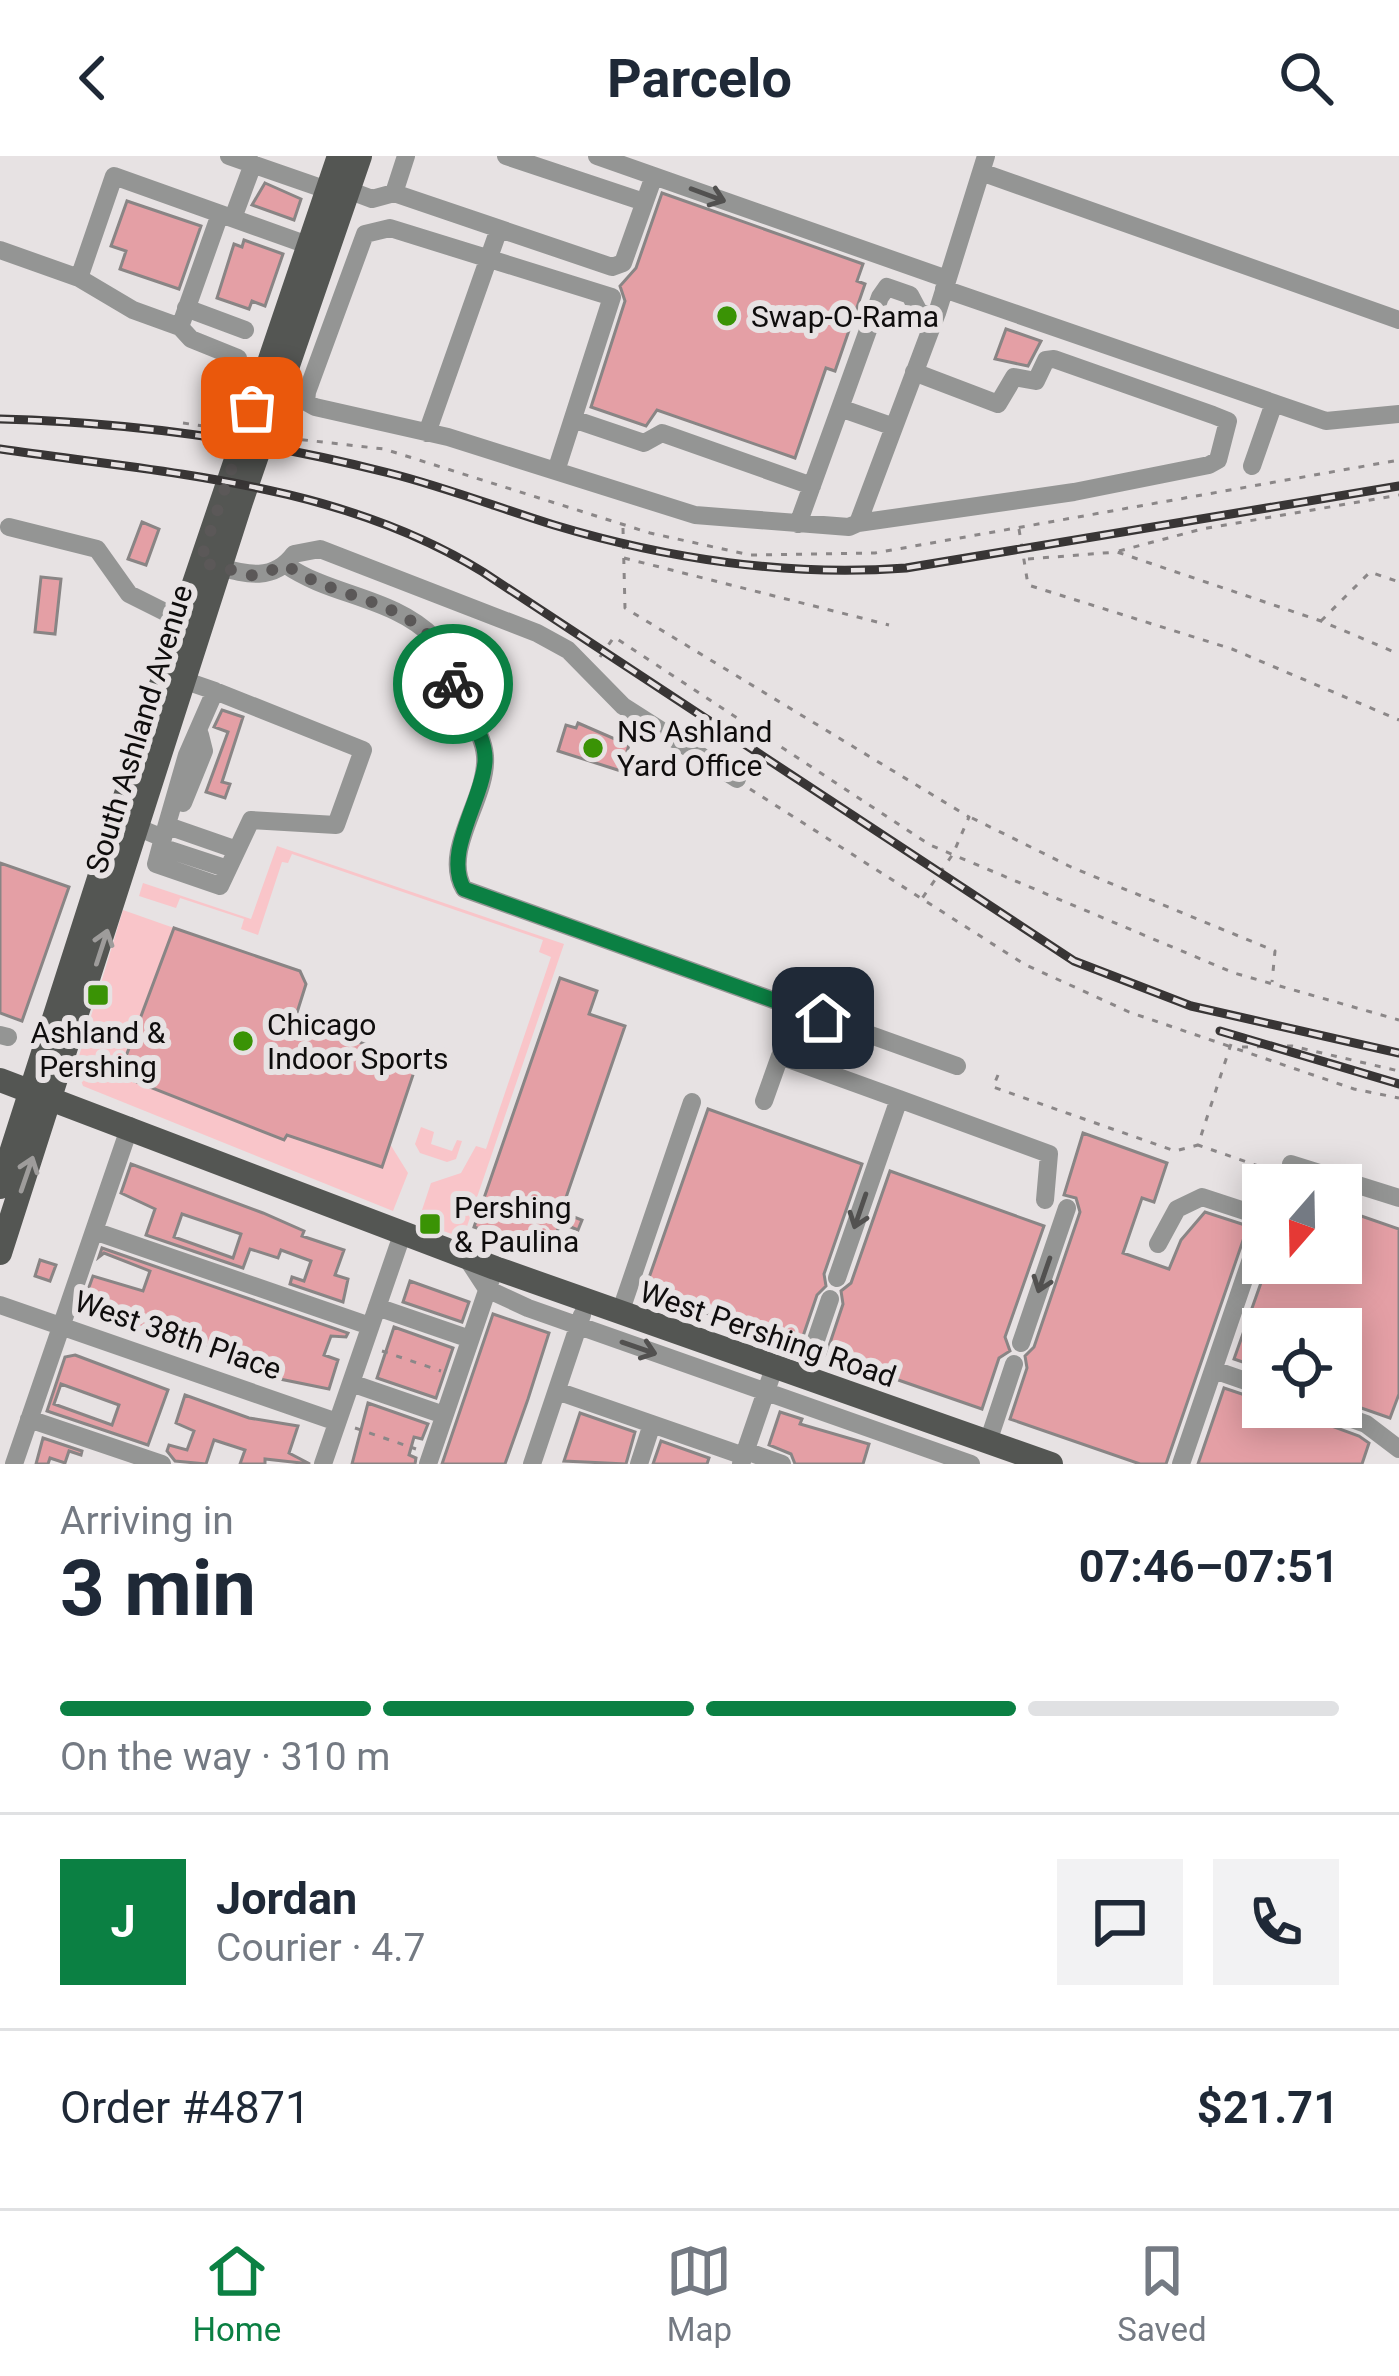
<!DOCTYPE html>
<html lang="en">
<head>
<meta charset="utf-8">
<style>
	:root { --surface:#fff; --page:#f2f2f3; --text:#1f2937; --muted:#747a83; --line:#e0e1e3; --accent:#0b8043 }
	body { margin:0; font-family:Roboto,sans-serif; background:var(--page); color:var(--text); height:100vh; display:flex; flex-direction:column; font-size:45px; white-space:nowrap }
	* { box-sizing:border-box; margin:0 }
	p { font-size:39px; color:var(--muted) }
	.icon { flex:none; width:66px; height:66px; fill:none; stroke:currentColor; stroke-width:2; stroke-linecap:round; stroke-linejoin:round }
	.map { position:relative; height:1308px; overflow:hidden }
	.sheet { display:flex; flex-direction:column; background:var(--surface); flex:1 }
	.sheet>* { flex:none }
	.needle { width:78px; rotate:200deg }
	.fabs { position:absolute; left:1242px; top:1008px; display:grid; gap:24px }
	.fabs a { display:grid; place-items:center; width:120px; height:120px; border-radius:0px; background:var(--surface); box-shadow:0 6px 30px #0003; font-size:60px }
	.pin { position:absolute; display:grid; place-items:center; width:102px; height:102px; color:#fff; margin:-51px; border-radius:24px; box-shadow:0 6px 18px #0006 }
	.courier { position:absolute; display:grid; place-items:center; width:120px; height:120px; margin:-60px; border:9px solid #0b8043; border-radius:50%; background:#fff; color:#222; box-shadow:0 3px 15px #0007 }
	.head em { font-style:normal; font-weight:700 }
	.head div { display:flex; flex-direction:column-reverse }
	.head { display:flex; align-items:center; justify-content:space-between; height:204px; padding:0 60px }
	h1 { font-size:78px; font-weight:700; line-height:90px }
	.bar { display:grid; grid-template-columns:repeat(4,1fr); gap:18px 12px; align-content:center; height:144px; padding:0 60px }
	.bar i { height:15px; border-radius:9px; background:var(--line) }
	.bar .active { background:var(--accent) }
	.bar p { grid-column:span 4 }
	.line { display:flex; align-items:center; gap:30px; padding:0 60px; border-top:3px solid var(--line) }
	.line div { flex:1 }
	.round { display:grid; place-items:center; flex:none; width:126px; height:126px; border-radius:0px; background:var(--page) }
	header { display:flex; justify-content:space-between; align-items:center; height:156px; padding:0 60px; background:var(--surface); font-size:54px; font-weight:700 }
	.tabs { display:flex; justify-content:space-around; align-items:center; height:168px; border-top:3px solid var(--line); background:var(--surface); font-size:33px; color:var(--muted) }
	.tabs a { display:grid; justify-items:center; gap:6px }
	.tabs .active { color:var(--accent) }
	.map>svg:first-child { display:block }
	.green { fill:#f9c5c9 }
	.building { fill:#e49fa5; stroke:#898585; stroke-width:3; fill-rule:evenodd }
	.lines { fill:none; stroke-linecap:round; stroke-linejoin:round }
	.path { stroke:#8b8788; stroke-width:3; stroke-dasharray:6 9; stroke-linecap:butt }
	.minor { stroke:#949594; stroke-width:18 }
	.major { stroke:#545653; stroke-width:24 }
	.rail-casing { stroke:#383535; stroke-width:9 }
	.rail { stroke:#e7e2e3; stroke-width:4.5; stroke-dasharray:14; stroke-linecap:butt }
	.path-bridge { stroke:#8b8788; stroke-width:3; stroke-dasharray:6 9; stroke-linecap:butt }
	.oneway { stroke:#525150 }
	.oneway2 { stroke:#9e9c9b }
	.done { stroke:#5b5858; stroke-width:12; stroke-dasharray:0 21.6 }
	.route { stroke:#0b8043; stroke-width:15 }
	.poi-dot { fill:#3a9305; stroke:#e7e2e3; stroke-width:4.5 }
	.labels { text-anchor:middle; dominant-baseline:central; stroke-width:12; stroke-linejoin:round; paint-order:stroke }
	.poi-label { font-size:30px; fill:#0f0d0d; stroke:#e7e2e3; text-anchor:start }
	.street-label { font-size:30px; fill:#0f0d0d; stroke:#e7e2e3 }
</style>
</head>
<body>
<header><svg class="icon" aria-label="back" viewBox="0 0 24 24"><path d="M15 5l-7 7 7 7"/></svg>Parcelo<svg class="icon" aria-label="search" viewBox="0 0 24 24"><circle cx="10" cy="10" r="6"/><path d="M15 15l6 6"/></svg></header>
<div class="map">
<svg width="1399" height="1308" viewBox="0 0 1399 1308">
	<rect width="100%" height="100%" fill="#e7e2e3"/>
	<!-- green -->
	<path class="green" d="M277,690l287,98 -101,294 -45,-16 13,-39 30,-10 15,-27 10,3 65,-192 -12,-5 4,-12 -251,-86 -4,9 -6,-1 -24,73 -17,-6 3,-10 -64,-21 -4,10 -37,-12 4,-13 108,36z
		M123,754l51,18 -54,147 164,64 3,-4 94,32 9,-23 18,29 -15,38 -310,-125 -7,-20z
		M421,971l13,5 -3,12 21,7 5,-11 5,1 -6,18 -9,3 -27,-9 -5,-9z"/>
	<!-- building -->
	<path class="building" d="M265,27l36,16 -7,21 -42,-15z
		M662,37l201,71 -6,17 8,3 -30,87 -9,-3 -31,90 -138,-48 -11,16 -55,-19 34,-106 -5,-15 16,-18z
		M127,45l74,25 -22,63 -59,-20 6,-18 -15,-5z
		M244,84l39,14 -18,52 -13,-5 -3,8 -32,-11 17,-54 8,3z
		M1006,173l35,12 -13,25 -33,-7z
		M142,366l17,7 -13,36 -18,-6z
		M41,421l20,2 -6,55 -20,-2z
		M222,554l21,7 -21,65 8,2 -5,14 -19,-6 22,-60 -14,-5z
		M578,567l51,22 -8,26 -63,-20 8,-26 10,3z
		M0,707l69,24 -47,134 -22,-8z
		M174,772l126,43 6,13 -11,35 122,44 -35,104 -95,-32 -3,5 -165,-65z
		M560,822l37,13 -8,23 36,12 -64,186 21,8 -4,10 -17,-7 -14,29 -73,-25z
		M708,953l154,55 -38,110 2,12 -9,9 -17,50 -156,-53z
		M1083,977l84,30 -13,39 -12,-4 -19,55 46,16 12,-29 24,-28 43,14 -82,238h-26l-130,-45 17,-51 -2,-12 9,-9 46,-135 -4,-14 -12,-3z
		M131,1008l132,49 41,18 -2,5 42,14 -9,25 13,4 -5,23 -53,-18 2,-7 12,4 7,-20 -30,-11 -3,8 -28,-9 -7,19 -97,-33 9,-26 -34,-16zM182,1058l59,20 -8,24 -59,-21z
		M890,1015l154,55 -39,111 5,14 -11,7 -17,51 -156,-54 17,-51 -2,-13 10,-8z
		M1341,1053l58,20v165l-9,24 -49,-17v-72h-78v40l-29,-10 34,-96h73z
		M102,1092l246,85 -2,4 -15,-1 -7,19 14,5 -9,29 -59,-12 -24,-17 -73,-26 -2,8 -41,-15 3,-7 -49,-19 9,-25 50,15 7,-20 -46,-18 -5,4z
		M40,1104l16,5 -6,16 -15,-5z
		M410,1125l59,21 -7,20 -59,-20z
		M493,1158l56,19 -21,66 -23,65h-63z
		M394,1171l59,21 -17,50 -59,-20z
		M75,1199l93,35 -20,55 -101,-34 18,-54zM61,1228l58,21 -7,20 -58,-21z
		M1224,1232l39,13v6h17l79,29 10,7 -7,21h-164z
		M185,1239l64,23 49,8 -9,27 21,11 -45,-5v5h-25l5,-14 -31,-10 -8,24 -31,-3 -8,-10 2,-6 18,5 7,-19 -18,-8z
		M368,1247l60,21 -6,15 -8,-2 -5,18 7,3 -1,6h-63z
		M780,1256l22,7 -2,5 69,20 -6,20h-68l-4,-10 -22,-9z
		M580,1257l55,19 -9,32 -62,-3z
		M43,1282l39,13 -1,4 -12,-4 -4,12 -15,-5 -2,6h-12z
		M661,1285l48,17 -2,6h-54z"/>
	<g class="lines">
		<!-- path -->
		<path class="path" d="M183,267l41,6
			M287,282l97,11 266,84 100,22 125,-2 524,-93
			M623,372l2,80 344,209 -16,37 -32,46
			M1019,373l9,56 204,64 167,71
			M1119,395l83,-22 197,-34
			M624,402l265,67
			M1028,403l89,-7 204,69 78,33
			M1321,465l49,-49 29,10
			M600,501l14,-20 316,208 304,128 165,47
			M750,633l274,175 105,48 225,77 45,9
			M972,662l99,49 204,84 -3,31
			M1231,888l-33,101 69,24 -2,16
			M1242,891l50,-1 107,25
			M998,919l-5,12 182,64 23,-6
			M382,1195l59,20
			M355,1272l61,21"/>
		<!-- minor -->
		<path class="minor" d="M229,0l98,34
			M406,0l-12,37 218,74 11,-4 31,-87
			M506,0l138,46
			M597,0l350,123
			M981,16l418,148
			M348,34l24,9 22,-6
			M233,62l20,-54
			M0,94l79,28 54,32 47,17 40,-113
			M79,122l35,-102 202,72
			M944,133l382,132 73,-7
			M186,152l59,22
			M180,171l11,12 47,19
			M914,216l84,32 16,-27 22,4 10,-21 8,-1 159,56 15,6 -10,39 -9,5 -135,27 -216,31c25,-68 51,-136 77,-205l2,-5 49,-157
			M573,263l71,24 18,-10 150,53
			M894,271l-54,-19 40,-111 7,-10 23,8 9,17 16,6
			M427,277l72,-204
			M1252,310l22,-63
			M556,315l56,-174 -222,-69 -25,6 -58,158 -1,10 9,5 133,30 247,78 154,12 9,-4
			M798,368l42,-116
			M9,371l88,22 32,45 52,26
			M211,409c31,8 61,19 83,-11l26,-5 217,84 31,17 55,56 114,73
			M286,409c44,31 108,32 148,73 15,15 13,33 21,51 9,23 28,42 30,67 3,43 -44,94 -21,133l493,177
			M183,647l21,-52 -4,-16
			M168,670l69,24
			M139,672l24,10 24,-83 28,-64 -29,-10
			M163,682l-7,26 64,22 31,-66 85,5 27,-75 -148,-59
			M161,691l67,22
			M0,879l8,2
			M764,945l16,-45 119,43
			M1291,1008l108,34
			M94,1075l276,95
			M1158,1088l19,-35 25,-12 61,20
			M466,1101l21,32 41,19 443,156
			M837,1122l62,-179 150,55 -4,46
			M0,1149l337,117
			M377,1151l93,32
			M620,1157l72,-211
			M1021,1187l46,-135
			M1214,1214l49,17
			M803,1222l27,-79
			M351,1227l93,32
			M557,1235l187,65
			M1319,1251l47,17 33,25
			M29,1263l133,45
			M988,1286l26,-78
			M746,1295l36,13
			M14,1308l116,-338
			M323,1308l80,-232
			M428,1308l63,-185
			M532,1308l50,-149
			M639,1308l13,-40
			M741,1308l33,-96
			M1181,1308l82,-240"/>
		<!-- major -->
		<path class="major" d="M0,924l495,188 556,196
			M0,1031l184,-574 155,-457
			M0,1097l241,-751 119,-346"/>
		<defs>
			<path id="rail" d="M0,263c130,3 263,22 389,54 56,14 110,35 165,52 113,34 235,52 352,43l493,-82
				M0,293c165,24 339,34 483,123l591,389 117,45 208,47
				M1220,875l179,53"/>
		</defs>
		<!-- rail casing -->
		<use href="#rail" class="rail-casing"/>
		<!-- rail -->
		<use href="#rail" class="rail"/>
		<!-- path-bridge -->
		<path class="path-bridge" d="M224,273l63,9"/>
	</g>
	<!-- one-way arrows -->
	<defs><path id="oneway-shaft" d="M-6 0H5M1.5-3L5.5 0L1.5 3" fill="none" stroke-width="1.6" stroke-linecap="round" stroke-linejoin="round" transform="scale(3)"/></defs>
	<g class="oneway">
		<use href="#oneway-shaft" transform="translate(708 39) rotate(20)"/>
		<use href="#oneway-shaft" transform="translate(860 1055) rotate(109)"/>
		<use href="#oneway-shaft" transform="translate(1044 1119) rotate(109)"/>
		<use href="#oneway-shaft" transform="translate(639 1192) rotate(19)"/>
	</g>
	<g class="oneway2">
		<use href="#oneway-shaft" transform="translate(102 791) rotate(-72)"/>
		<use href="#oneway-shaft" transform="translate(27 1018) rotate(-71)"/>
	</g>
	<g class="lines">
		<!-- done -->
		<path class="done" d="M252,252l-52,154 55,14 31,-11c60,42 148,31 167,119"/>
		<!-- route -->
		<path class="route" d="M453,528c10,24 34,51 32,78 -3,39 -42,91 -21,127l359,129"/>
	</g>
	<!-- markers -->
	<g class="poi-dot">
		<circle cx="727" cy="160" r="12"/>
		<circle cx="593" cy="592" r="12"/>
		<rect x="86" y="827" width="24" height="24" rx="6"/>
		<circle cx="243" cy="885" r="12"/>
		<rect x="418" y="1056" width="24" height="24" rx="6"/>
	</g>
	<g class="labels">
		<!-- poi labels -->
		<g class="poi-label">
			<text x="751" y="160">Swap-O-Rama</text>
			<text x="617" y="575">NS Ashland<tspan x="617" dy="34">Yard Office</tspan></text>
			<text x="267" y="868">Chicago<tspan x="267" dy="34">Indoor Sports</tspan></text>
			<text x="98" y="876" text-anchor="middle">Ashland &amp;<tspan x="98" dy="34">Pershing</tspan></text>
			<text x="454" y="1051">Pershing<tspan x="454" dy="34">&amp; Paulina</tspan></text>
		</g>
		<!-- street labels -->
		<g class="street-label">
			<text transform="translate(139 573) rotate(-73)">South Ashland Avenue</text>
			<text transform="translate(768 1178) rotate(19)">West Pershing Road</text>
			<text transform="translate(178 1179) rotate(19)">West 38th Place</text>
		</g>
	</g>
</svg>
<div class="fabs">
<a><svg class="needle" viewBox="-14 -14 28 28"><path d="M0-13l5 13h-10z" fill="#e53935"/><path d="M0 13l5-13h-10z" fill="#747a83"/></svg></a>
<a><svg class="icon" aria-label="locate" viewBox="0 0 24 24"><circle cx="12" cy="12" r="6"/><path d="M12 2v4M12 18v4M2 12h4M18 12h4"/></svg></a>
</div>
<div class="pin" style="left:252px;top:252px;background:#ea580c"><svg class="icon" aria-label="bag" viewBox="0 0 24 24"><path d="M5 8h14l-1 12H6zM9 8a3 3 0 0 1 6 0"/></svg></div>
<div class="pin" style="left:823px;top:862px;background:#1f2937"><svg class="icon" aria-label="home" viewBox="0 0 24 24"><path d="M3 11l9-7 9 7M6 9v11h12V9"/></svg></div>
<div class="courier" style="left:453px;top:528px"><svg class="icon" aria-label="bike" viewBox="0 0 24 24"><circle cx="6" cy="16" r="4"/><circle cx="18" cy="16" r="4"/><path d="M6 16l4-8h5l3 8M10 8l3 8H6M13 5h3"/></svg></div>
</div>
<section class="sheet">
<div class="head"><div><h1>3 min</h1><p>Arriving in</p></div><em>07:46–07:51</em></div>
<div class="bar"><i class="active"></i><i class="active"></i><i class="active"></i><i></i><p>On the way · 310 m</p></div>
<div class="line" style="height:216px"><b class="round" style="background:var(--accent);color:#fff">J</b><div><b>Jordan</b><p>Courier · 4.7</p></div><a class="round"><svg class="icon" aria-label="chat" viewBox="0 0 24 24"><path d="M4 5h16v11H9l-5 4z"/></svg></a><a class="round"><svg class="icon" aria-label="phone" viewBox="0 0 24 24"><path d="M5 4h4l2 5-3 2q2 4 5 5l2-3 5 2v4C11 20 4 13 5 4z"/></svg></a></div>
<div class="line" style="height:156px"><div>Order #4871</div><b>$21.71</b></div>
</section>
<nav class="tabs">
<a class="active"><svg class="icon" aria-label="home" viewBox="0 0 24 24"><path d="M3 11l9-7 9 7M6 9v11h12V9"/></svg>Home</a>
<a><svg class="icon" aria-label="map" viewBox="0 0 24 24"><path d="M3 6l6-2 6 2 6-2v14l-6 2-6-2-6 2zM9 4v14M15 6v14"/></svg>Map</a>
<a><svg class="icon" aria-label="saved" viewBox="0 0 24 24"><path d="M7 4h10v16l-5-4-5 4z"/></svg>Saved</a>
</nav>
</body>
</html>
